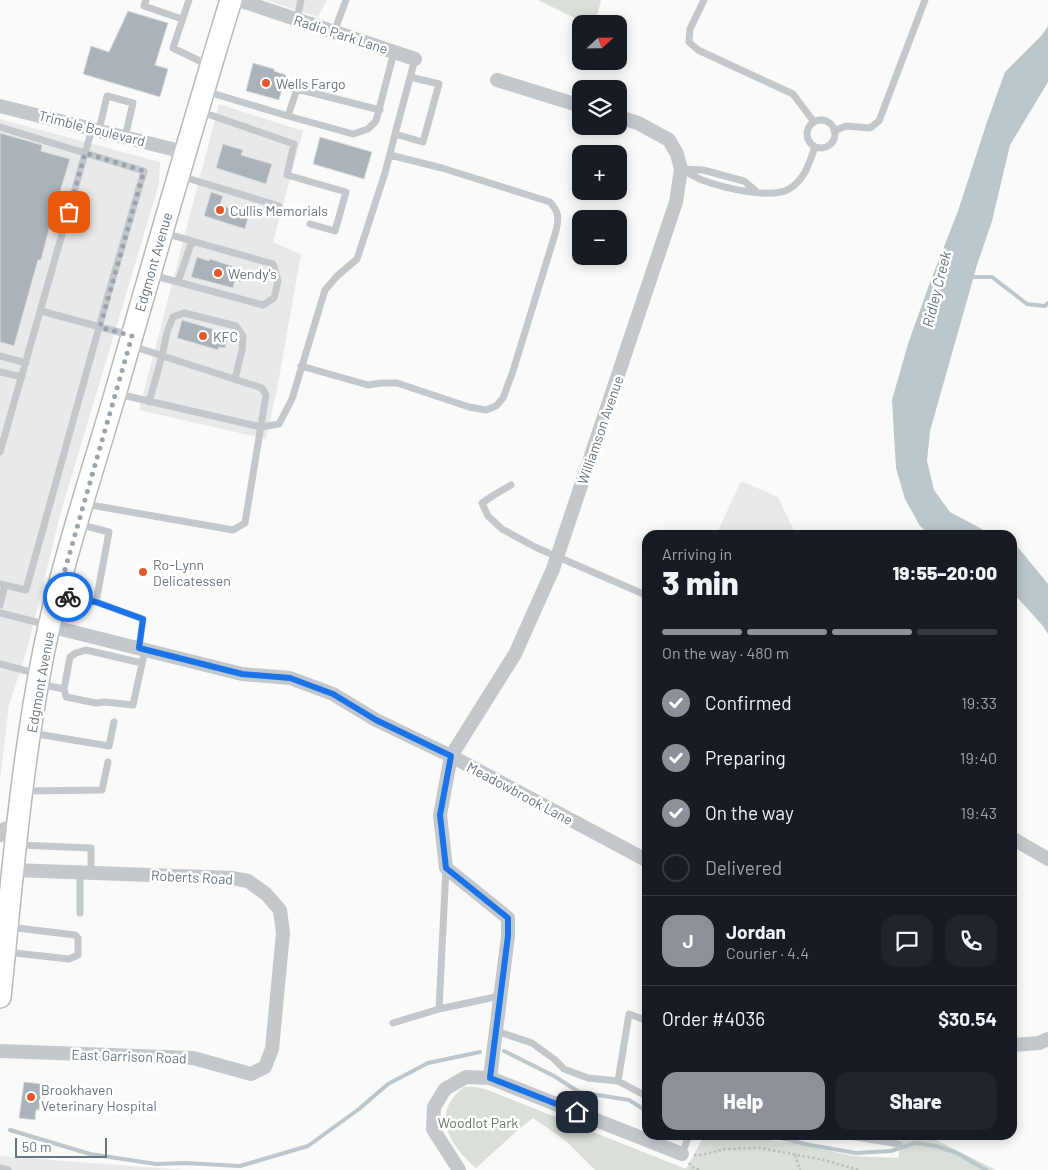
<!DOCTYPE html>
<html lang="en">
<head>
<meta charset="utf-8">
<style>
	:root { --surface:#171b24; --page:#20242c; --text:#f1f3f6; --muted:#9ea1a6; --line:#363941; --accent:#8c9099 }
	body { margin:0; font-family:Barlow,sans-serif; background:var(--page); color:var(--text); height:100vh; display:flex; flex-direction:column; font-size:19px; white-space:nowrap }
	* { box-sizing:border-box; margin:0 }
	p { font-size:16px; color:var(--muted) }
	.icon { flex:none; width:28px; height:28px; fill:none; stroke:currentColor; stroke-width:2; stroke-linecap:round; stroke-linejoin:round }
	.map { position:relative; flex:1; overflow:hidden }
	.drawer { position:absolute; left:642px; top:530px; width:375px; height:610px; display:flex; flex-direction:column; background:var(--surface); border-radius:15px; box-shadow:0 2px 12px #0003 }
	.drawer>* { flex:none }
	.needle { width:32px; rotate:68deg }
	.tools { position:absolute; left:572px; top:15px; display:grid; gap:10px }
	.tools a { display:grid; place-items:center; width:55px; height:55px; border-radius:10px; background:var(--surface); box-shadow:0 2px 12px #0003; font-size:25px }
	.scale { position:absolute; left:15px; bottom:12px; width:92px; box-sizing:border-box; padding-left:5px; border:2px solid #657683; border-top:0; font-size:14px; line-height:18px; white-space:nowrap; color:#657683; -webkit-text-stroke:4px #fff; paint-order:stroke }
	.pin { position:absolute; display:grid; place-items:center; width:42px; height:42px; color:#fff; margin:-21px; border-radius:10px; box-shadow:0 2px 8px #0006 }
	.courier { position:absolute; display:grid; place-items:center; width:50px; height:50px; margin:-25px; border:4px solid #1a73e8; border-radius:50%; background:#fff; color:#222; box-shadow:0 1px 6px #0007 }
	.head em { font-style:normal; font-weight:800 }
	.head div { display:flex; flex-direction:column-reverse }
	.head { display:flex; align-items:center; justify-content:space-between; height:85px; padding:0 20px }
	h1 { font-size:32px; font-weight:800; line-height:38px }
	.bar { display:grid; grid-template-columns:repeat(4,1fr); gap:8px 5px; align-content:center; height:60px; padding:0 20px }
	.bar i { height:6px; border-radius:4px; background:var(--line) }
	.bar .active { background:var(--accent) }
	.bar p { grid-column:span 4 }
	.line { display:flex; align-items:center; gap:12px; padding:0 20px; border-top:1px solid var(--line) }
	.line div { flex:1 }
	.round { display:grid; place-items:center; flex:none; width:52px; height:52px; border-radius:15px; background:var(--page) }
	ol { padding:0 20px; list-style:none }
	li { display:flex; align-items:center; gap:15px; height:55px }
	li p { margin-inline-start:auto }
	li .icon { padding:5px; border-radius:50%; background:var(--accent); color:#fff; stroke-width:4 }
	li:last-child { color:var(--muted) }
	li i { width:28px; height:28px; border:2px solid var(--line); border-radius:50% }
	.action { display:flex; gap:10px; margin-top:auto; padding:10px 20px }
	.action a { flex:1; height:58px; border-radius:15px; background:var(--accent); color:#fff; font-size:20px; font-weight:800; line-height:58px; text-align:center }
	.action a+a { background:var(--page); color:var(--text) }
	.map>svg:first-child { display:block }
	.built { fill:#e8e9e9 }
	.green { fill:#dadfd7 }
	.water { fill:#bbc7cb }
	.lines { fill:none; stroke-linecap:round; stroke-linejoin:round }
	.stream { stroke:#bbc7cb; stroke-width:4 }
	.building { fill:#aab3b9; stroke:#dcdcda }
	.primary-casing { stroke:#b5babe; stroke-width:24 }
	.path { stroke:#bbbfc2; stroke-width:2.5; stroke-dasharray:2.5 2.5; stroke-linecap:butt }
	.service { stroke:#c3c8cc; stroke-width:7 }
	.minor { stroke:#c3c8cc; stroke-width:14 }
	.tertiary { stroke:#c3c8cc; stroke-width:18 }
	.primary { stroke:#fff; stroke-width:21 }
	.done { stroke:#99a4ac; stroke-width:5; stroke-dasharray:0 9 }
	.route { stroke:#1a73e8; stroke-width:6 }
	.poi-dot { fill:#e4572e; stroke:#fff; stroke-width:2 }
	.labels { text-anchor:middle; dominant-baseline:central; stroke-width:5; stroke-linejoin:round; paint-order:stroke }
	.street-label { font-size:14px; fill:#657683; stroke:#fff }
	.poi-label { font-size:14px; fill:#657683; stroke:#fff; text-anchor:start }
	.park-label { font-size:14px; fill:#687a64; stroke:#fff }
	.water-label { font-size:15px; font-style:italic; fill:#60757c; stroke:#fff }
</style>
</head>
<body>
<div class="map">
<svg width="1048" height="1170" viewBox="0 0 1048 1170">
	<rect width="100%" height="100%" fill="#fafaf8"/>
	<!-- built -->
	<path class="built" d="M266,0h61l-9,17z
		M219,104l84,27 -30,111 28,12 -23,130 -12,55 -127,-29z
		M0,119l160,43 -1,22 -99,331 -33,135 -18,55 -9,75z
		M741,481l37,16 18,38h-80z
		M0,1156l184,14h-184z"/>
	<!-- green -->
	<path class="green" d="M538,0h63l-6,24h-8z
		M464,1087h12l12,3 198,79 18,-33h33l56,7 60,13 45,2 5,-23h23l70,35h-401l-29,-29 -33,-23 -14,11 -43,39c-26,-23 -47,-54 -12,-81z"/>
	<!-- water -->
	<path class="water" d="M1048,26v56l-38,63 -18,76 -15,44 -47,166 -3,30 7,29 16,22 43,23h-63l-10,-9 -15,-27 -9,-31 -4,-68 16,-56 21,-59 29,-74 29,-89 18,-50 37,-37z
		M1012,544l5,2 31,38v50l-5,-8 -30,-33z"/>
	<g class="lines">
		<!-- stream -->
		<path class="stream" d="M969,277h23l35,27 18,2 3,-3
			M504,1051l50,25 25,16 50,8 19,12
			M10,1130l80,24 66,10 29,-1 55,3 68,-20 51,-37 29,-25 40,-21 52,-11
			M699,1135h22
			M754,1135l17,1 39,9 46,8 35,-2 24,-8 21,3 21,7 29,17"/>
	</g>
	<!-- building -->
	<path class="building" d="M128,11l40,12 -13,42 13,4 -8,28 -77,-23 8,-28 18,6z
		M253,63l21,6v2l12,4 -7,25 -33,-9z
		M0,133l42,12 -1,6 29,8 -10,33 4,2 -7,26 -5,-2 -11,42h-3l-24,86 -14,-4z
		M320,137l52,15 -8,27 -51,-15z
		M223,144l20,6 -2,5 31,9 -6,20 -50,-16z
		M211,192l12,4 -3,9 29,9 -4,15 -41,-13z
		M197,257l12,4 1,-2 35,11 -3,12 -7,-2 -2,8 -42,-11z
		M182,320l47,14 -4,14 -6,-1 -1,3 -41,-12z
		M24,1082l18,2 -3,26h-3l-1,10 -16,-2z"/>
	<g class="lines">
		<defs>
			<path id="primary" d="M0,997c12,-116 21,-233 44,-347 18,-88 47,-173 72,-259 38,-131 75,-261 115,-391"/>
		</defs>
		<!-- primary casing -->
		<use href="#primary" class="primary-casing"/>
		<!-- path -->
		<path class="path" d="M694,1155h7l24,-6 35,-1 64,12 35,10
			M795,1155l5,15
			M689,1163l3,4 7,3"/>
		<!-- service -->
		<path class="service" d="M146,0l-2,6 38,13
			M189,0l-16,48 35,17
			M704,0l-14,29 -1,13 9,8 95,44 21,28
			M297,19l4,-19
			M334,32l12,-32
			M410,77l29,7 -16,58 -28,-8 20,-75
			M205,91l83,25
			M380,110l-83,-21 -9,27 65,18 15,-5 8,-8 18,-69
			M199,111l95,33 -7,31 59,17 -11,39 -25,-7
			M807 134a14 14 0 1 1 28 0a14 14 0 1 1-28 0Z
			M0,127l144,44 -36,124 -82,295 -26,-6
			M99,130l8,-34 26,7 -8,34
			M834,131l12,-5 24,2 9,-7 46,-121
			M681,169c7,4 14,8 21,11 19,7 69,20 87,9 16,-9 20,-26 26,-42
			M684,169l19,1 41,11 12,10
			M180,176l99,30
			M152,275l111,30 11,-7 4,-17 -5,-17 -109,-31
			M178,282l14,-41
			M41,311l89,24
			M0,356l26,7
			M301,366l67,19 13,-2h16l72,24 17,3 10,-4 7,-8 10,-27 43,-140c3,-13 3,-19 -6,-29l-108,-34 -52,-13
			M0,372l22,5
			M118,394l143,33 18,-3 13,-25 33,-109 12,-14 20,-17 28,-86 10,-39
			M149,402l13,-46 5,-24 6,-15 11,-4 52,13 7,10 -1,14 -7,29
			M0,452l92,-323
			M511,485l-17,10 -12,8 6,13 14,13 33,18 113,49
			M85,504l148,26 12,-7 21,-128 -4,-7 -130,-42
			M58,595l38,7 13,-70 -31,-8
			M96,602l47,17 -4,29
			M0,605l5,-20
			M0,613l48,12
			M142,663l-56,-13 -10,3 -6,4 -6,32 2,8 30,6 9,-1 28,3 12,-55
			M0,664l38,10
			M39,684l25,5
			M31,733l78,13 5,-24
			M23,791l79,-1 6,-28
			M19,845l72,3v25
			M446,868l-7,141 61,-13
			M80,872v41
			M6,952l63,7 9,-4v-17l-3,-3 -66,-8
			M393,1023l46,-14
			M496,1031l36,12 22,16 10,10 24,9 30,3 30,16
			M618,1081l11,-67 19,7
			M843,1135l56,9
			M682,1154l7,-19
			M0,1168l8,2"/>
		<!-- minor -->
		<path class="minor" d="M239,0l176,59
			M497,80l84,26
			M0,106l184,46
			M49,626l193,48 48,4 43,16 43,26 75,36 197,105
			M1012,838l36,21
			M1012,1045l27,-2 9,-4
			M0,1051l193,7 58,16 14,-7 7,-18 11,-116 -3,-23 -14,-16 -18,-13 -16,-3 -219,-8
			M490,1078l18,-142v-18l-62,-50 -6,-53 11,-59 64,-102 38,-85 123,-367 5,-33 -4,-15 -8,-14 -31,-17 -19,-6
			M459,1170l-26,-41 1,-22 11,-18 21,-12 24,1 192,76"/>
		<!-- tertiary -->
		<path class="tertiary" d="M0,833l18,-7"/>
		<!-- primary -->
		<use href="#primary" class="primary"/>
	</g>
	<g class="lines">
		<!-- done -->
		<path class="done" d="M68,597l-10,-3 74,-258 -32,-9 44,-156 -59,-18 -16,59"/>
		<!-- route -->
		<path class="route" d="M68,597l28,5 47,17 -4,29 103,26 48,4 43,16 43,26 75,36 -11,59 6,53 62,50v18l-18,142 87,34"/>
	</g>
	<!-- markers -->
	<g class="poi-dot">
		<circle cx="266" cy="83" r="5"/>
		<circle cx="220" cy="210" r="5"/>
		<circle cx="218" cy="273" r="5"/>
		<circle cx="203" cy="336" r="5"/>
		<circle cx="143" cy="572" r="5"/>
		<circle cx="31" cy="1097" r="5"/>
	</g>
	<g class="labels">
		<!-- street labels -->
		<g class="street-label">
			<text transform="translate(341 34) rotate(18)">Radio Park Lane</text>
			<text transform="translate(92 128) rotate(14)">Trimble Boulevard</text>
			<text transform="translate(153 262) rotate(-74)">Edgmont Avenue</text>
			<text transform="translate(600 430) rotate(-71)">Williamson Avenue</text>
			<text transform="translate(40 682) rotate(-80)">Edgmont Avenue</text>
			<text transform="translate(520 793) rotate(28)">Meadowbrook Lane</text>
			<text transform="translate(192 877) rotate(3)">Roberts Road</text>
			<text transform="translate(129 1056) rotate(2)">East Garrison Road</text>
		</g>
		<!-- poi labels -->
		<g class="poi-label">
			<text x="276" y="83">Wells Fargo</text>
			<text x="230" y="210">Cullis Memorials</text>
			<text x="228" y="273">Wendy's</text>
			<text x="213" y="336">KFC</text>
			<text x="153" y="564">Ro-Lynn<tspan x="153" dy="16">Delicatessen</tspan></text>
			<text x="41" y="1089">Brookhaven<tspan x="41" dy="16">Veterinary Hospital</tspan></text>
		</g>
		<!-- park labels -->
		<g class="park-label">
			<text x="478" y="1122">Woodlot Park</text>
		</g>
		<!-- water labels -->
		<g class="water-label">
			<text transform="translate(936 289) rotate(-76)">Ridley Creek</text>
		</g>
	</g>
</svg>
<div class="tools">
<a><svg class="needle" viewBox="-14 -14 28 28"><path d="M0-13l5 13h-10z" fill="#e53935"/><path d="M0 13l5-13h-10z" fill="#9ea1a6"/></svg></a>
<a><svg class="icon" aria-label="layers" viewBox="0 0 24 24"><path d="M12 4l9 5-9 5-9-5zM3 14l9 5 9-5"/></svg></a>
<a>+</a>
<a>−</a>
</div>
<div class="scale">50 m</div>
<div class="pin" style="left:69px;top:212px;background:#ea580c"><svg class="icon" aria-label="bag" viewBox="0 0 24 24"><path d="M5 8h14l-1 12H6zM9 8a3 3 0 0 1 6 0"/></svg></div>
<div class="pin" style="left:577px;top:1112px;background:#1f2937"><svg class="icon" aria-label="home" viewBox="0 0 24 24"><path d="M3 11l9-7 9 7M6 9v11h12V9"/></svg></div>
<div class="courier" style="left:68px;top:597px"><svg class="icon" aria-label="bike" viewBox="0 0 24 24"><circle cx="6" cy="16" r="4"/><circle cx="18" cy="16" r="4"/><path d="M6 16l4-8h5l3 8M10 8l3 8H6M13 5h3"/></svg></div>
<section class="drawer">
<div class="head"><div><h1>3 min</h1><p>Arriving in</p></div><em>19:55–20:00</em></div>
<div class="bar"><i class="active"></i><i class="active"></i><i class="active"></i><i></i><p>On the way · 480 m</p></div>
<ol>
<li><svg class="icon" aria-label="check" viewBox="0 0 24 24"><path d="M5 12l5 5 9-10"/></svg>Confirmed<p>19:33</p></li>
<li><svg class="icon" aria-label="check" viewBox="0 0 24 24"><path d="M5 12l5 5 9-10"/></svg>Preparing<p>19:40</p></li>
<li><svg class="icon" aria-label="check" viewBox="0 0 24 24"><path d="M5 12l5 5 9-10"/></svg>On the way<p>19:43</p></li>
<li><i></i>Delivered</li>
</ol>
<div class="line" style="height:90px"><b class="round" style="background:var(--accent);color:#fff">J</b><div><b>Jordan</b><p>Courier · 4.4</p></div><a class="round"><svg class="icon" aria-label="chat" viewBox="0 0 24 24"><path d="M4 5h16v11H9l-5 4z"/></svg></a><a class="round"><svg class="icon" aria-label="phone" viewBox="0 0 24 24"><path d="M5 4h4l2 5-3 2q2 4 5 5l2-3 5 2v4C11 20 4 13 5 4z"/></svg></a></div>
<div class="line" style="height:65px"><div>Order #4036</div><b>$30.54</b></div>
<div class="action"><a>Help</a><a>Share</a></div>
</section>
</div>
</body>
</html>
